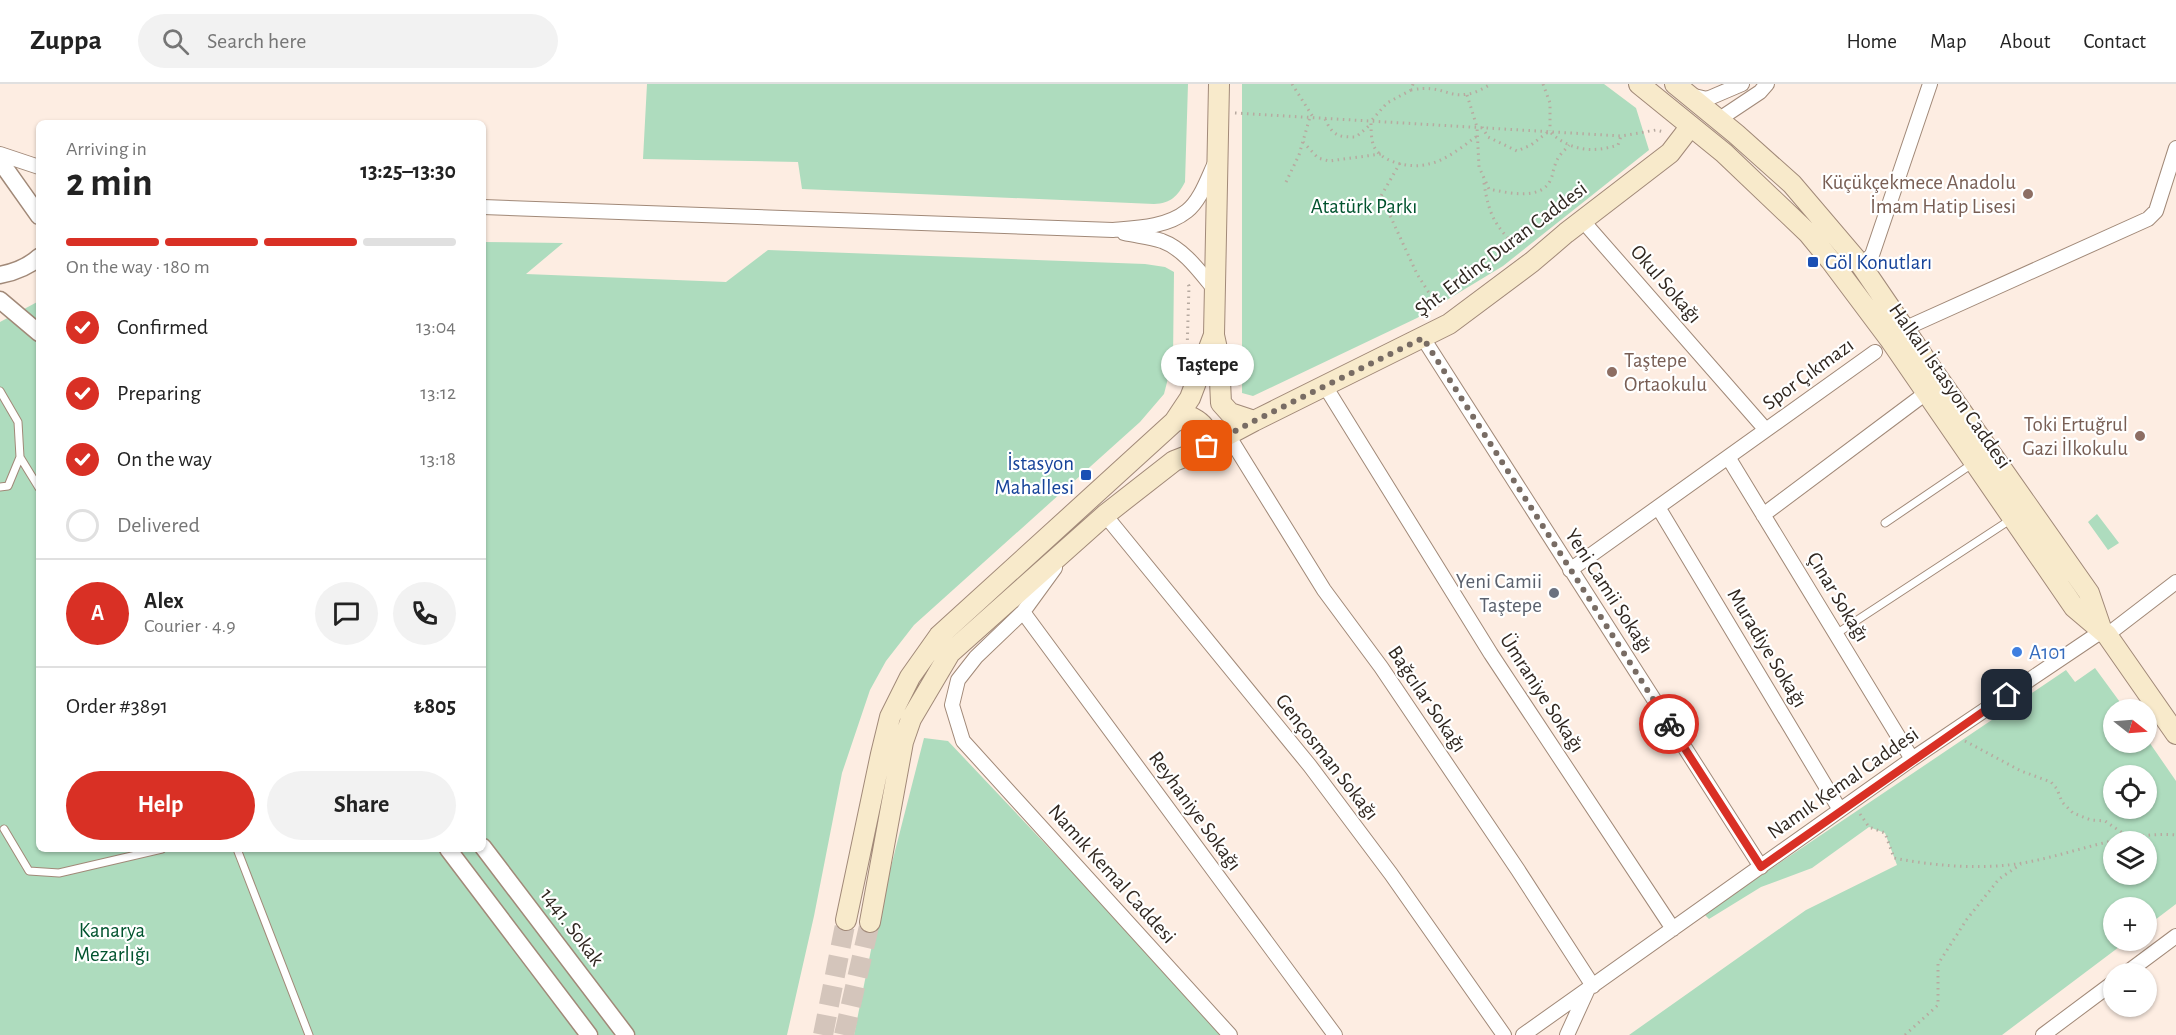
<!DOCTYPE html>
<html lang="en">
<head>
<meta charset="utf-8">
<style>
	:root { --surface:#fff; --page:#f2f2f2; --text:#222; --muted:#767676; --line:#e0e0e0; --accent:#d93025 }
	body { margin:0; font-family:"Alegreya Sans",sans-serif; background:var(--page); color:var(--text); height:100vh; display:flex; flex-direction:column; font-size:22px; white-space:nowrap }
	* { box-sizing:border-box; margin:0 }
	p { font-size:20px; color:var(--muted) }
	.icon { flex:none; width:33px; height:33px; fill:none; stroke:currentColor; stroke-width:2; stroke-linecap:round; stroke-linejoin:round }
	.map { position:relative; flex:1; overflow:hidden }
	.side { position:absolute; left:36px; top:36px; width:450px; height:732px; display:flex; flex-direction:column; background:var(--surface); border-radius:9px; box-shadow:0 2px 4px #0004 }
	.side>* { flex:none }
	.needle { width:39px; rotate:107deg }
	.buttons { position:absolute; left:2103px; top:615px; display:grid; gap:12px }
	.buttons a { display:grid; place-items:center; width:54px; height:54px; border-radius:50%; background:var(--surface); box-shadow:0 2px 4px #0004; font-size:30px }
	.pin { position:absolute; display:grid; place-items:center; width:51px; height:51px; color:#fff; margin:-26px; border-radius:12px; box-shadow:0 3px 9px #0006 }
	.courier { position:absolute; display:grid; place-items:center; width:60px; height:60px; margin:-30px; border:4px solid #d93025; border-radius:50%; background:#fff; color:#222; box-shadow:0 2px 8px #0007 }
	.bubble { position:absolute; height:42px; border-radius:21px; background:var(--surface); box-shadow:0 2px 4px #0004; font-size:20px; font-weight:700; line-height:42px; text-align:center }
	.headline em { font-style:normal; font-weight:700 }
	.headline div { display:flex; flex-direction:column-reverse }
	.headline { display:flex; align-items:center; justify-content:space-between; height:102px; padding:0 30px }
	h1 { font-size:39px; font-weight:700; line-height:45px }
	.bar { display:grid; grid-template-columns:repeat(4,1fr); gap:9px 6px; align-content:center; height:72px; padding:0 30px }
	.bar i { height:8px; border-radius:4px; background:var(--line) }
	.bar .selected { background:var(--accent) }
	.bar p { grid-column:span 4 }
	.line { display:flex; align-items:center; gap:15px; padding:0 30px; border-top:2px solid var(--line) }
	.line div { flex:1 }
	.round { display:grid; place-items:center; flex:none; width:63px; height:63px; border-radius:32px; background:var(--page) }
	ol { padding:0 30px; list-style:none }
	li { display:flex; align-items:center; gap:18px; height:66px }
	li p { margin-inline-start:auto }
	li .icon { padding:6px; border-radius:50%; background:var(--accent); color:#fff; stroke-width:4 }
	li:last-child { color:var(--muted) }
	li i { width:33px; height:33px; border:3px solid var(--line); border-radius:50% }
	.cta { display:flex; gap:12px; margin-top:auto; padding:12px 30px }
	.cta a { flex:1; height:69px; border-radius:36px; background:var(--accent); color:#fff; font-size:24px; font-weight:700; line-height:69px; text-align:center }
	.cta a+a { background:var(--page); color:var(--text) }
	header { display:flex; align-items:center; gap:36px; box-sizing:border-box; height:84px; padding:0 30px; background:var(--surface); border-bottom:2px solid var(--line) }
	header strong { font-size:28px }
	nav { display:flex; gap:33px; margin-inline-start:auto; font-size:21px }
	.search { width:420px; height:54px; background:var(--page); display:flex; align-items:center; gap:15px; box-sizing:border-box; padding:0 21px; border-radius:33px; color:var(--muted); font-size:22px }
	.map>svg:first-child { display:block }
	.green { fill:#aedcbe; fill-rule:evenodd }
	.lines { fill:none; stroke-linecap:round; stroke-linejoin:round }
	.secondary-tunnel { stroke:#d4c5bb; stroke-width:20; stroke-dasharray:20 10; stroke-linecap:butt }
	.service-casing { stroke:#a18978; stroke-width:9 }
	.minor-casing { stroke:#a18978; stroke-width:16 }
	.tertiary-casing { stroke:#a18978; stroke-width:19 }
	.secondary-casing { stroke:#a18978; stroke-width:22 }
	.path { stroke:#b7aaa0; stroke-width:3; stroke-dasharray:1.5 4.5; stroke-linecap:butt }
	.service { stroke:#fff; stroke-width:7 }
	.minor { stroke:#fff; stroke-width:14 }
	.tertiary { stroke:#fff; stroke-width:16 }
	.secondary { stroke:#f8eacb; stroke-width:20 }
	.done { stroke:#786c64; stroke-width:6; stroke-dasharray:0 10.8 }
	.route { stroke:#d93025; stroke-width:8 }
	.education-dot { fill:#8d6e63; stroke:#fff; stroke-width:2 }
	.transit-dot { fill:#1a4fb4; stroke:#fff; stroke-width:2 }
	.worship-dot { fill:#6b7280; stroke:#fff; stroke-width:2 }
	.shop-dot { fill:#3f7fe0; stroke:#fff; stroke-width:2 }
	.labels { text-anchor:middle; dominant-baseline:central; stroke-width:4.5; stroke-linejoin:round; paint-order:stroke }
	.education-label { font-size:21px; fill:#785e54; stroke:#fff; text-anchor:end }
	.park-label { font-size:21px; fill:#01532e; stroke:#fff }
	.street-label { font-size:21px; fill:#302720; stroke:#fff }
	.transit-label { font-size:21px; fill:#164399; stroke:#fff; text-anchor:start }
	.worship-label { font-size:21px; fill:#5b616d; stroke:#fff; text-anchor:end }
	.shop-label { font-size:21px; fill:#366cbe; stroke:#fff; text-anchor:start }
</style>
</head>
<body>
<header>
<strong>Zuppa</strong>
<div class="search"><svg class="icon" aria-label="search" viewBox="0 0 24 24"><circle cx="10" cy="10" r="6"/><path d="M15 15l6 6"/></svg>Search here</div>
<nav><a>Home</a><a>Map</a><a>About</a><a>Contact</a></nav>
</header>
<div class="map">
<svg width="2176" height="951" viewBox="0 0 2176 951">
	<rect width="100%" height="100%" fill="#fdede2"/>
	<!-- green -->
	<path class="green" d="M647,0h541l-3,98c-8,15 -14,21 -31,22l-352,-15 -4,-27 -155,-3z
		M1242,0h362l32,24 13,42 -146,116 -86,52 -164,78 -11,-3z
		M483,158l80,1 -37,31 200,8 42,-32 377,14 20,3 9,5 -1,87 -9,35 -24,28 -226,203 -28,36 -16,29 -28,83 -28,143 -27,119h-787v-713l39,-21v548h444z
		M2097,430l22,29 -11,7 -20,-28z
		M2095,584l30,41 -11,1v32h32l1,-3 29,42v123l-29,22 -1,-18h-32v32l13,1 -125,94h-373l177,-125 91,-45 -12,-32 -16,-6 -57,41 -51,19 -52,32 -5,-5 362,-244 9,12zM2114,692h32v32h-32zM2114,758h32v32h-32z
		M924,654l24,3 278,294h-372l22,-110z"/>
	<g class="lines">
		<!-- secondary-tunnel -->
		<path class="secondary-tunnel" d="M823,951l23,-115
			M844,951l26,-113"/>
		<defs>
			<path id="service" d="M0,307l18,31 2,35 -12,29 -8,1
				M20,373l19,31
				M1885,439l87,-59
				M1836,550l174,-114
				M4,745l25,42 30,2 103,-24
				M237,765l72,186"/>
			<path id="minor" d="M1690,11l17,4 35,-15
				M1718,36l42,-28 7,-8
				M0,70l39,13
				M483,123l630,23c25,-2 54,-3 74,-19 14,-11 21,-34 29,-50
				M1582,136l184,210
				M1124,149c13,3 26,4 38,8 22,8 38,31 53,49
				M1861,181l11,-10 58,-171
				M1906,244l242,-109 8,-8 20,-63
				M1423,254l338,529
				M1325,302l166,268 182,275
				M1228,351l96,155 57,77 137,203 75,116
				M1728,373l184,302
				M1658,423l182,303
				M1105,431l205,251 81,108 113,161
				M1763,431l163,-122
				M1055,484l-32,44 -47,45 -18,23 -6,25 11,36 267,294
				M1570,486l305,-218
				M1023,528l312,423
				M2107,551l69,-53
				M2125,890l51,-38
				M1523,951l389,-276 190,-128
				M1567,951l20,-44
				M2043,951l71,-53"/>
			<path id="tertiary" d="M0,77l39,55
				M0,191c15,-3 28,-8 39,-18
				M0,216l39,33
				M483,763l143,188
				M448,765l141,186"/>
			<path id="secondary" d="M1639,0l85,69 84,80 23,28 60,80 183,266 33,28 69,99
				M1675,0l61,50 56,50 69,81 68,100 160,228 13,38
				M1214,251l5,23 2,45 9,10 24,8
				M1174,338l15,-6c20,9 24,22 6,36
				M846,836l35,-166 9,-37 20,-40 29,-41 235,-214 16,-24 24,-63 5,-251
				M870,838l33,-180 8,-23 39,-66 155,-138 69,-54 18,-7 62,-33 195,-97 83,-62 34,-29 104,-80 20,-26"/>
		</defs>
		<!-- service casing -->
		<use href="#service" class="service-casing"/>
		<!-- minor casing -->
		<use href="#minor" class="minor-casing"/>
		<!-- tertiary casing -->
		<use href="#tertiary" class="tertiary-casing"/>
		<!-- secondary casing -->
		<use href="#secondary" class="secondary-casing"/>
		<!-- path -->
		<path class="path" d="M1292,0l21,33
			M1413,0l-2,6c32,-6 35,8 57,4 8,-1 16,-6 23,-10
			M1543,0l7,19v28
			M1411,6l-24,13 -16,18c0,7 0,16 2,23 6,19 39,25 56,20 18,-4 34,-18 48,-28
			M1467,11l10,32 2,40 10,22c19,4 53,12 62,-10 2,-5 2,-9 4,-14 2,-8 9,-14 14,-20
			M1235,29l386,23 35,-6 8,2
			M1325,35c8,17 13,18 31,18l15,-13
			M1482,43l6,10 29,14 14,-6 17,-13
			M1551,49c20,18 42,20 67,12l3,-9
			M1303,58l15,16 11,3 52,-7
			M1400,79l-19,33 36,78 23,36
			M1286,98l13,-27 11,-38
			M1484,99c5,33 11,42 34,66
			M1187,268l2,-66 -2,-4
			M1965,657l56,30 30,11 6,7 5,13 11,11 18,7 14,1 22,15
			M1860,730l9,13 16,6 9,25c41,8 87,12 129,5 51,-9 100,-32 153,-28
			M1905,951l33,-30v-41l29,-45 32,-40 22,-15"/>
		<!-- service -->
		<use href="#service" class="service"/>
		<!-- minor -->
		<use href="#minor" class="minor"/>
		<!-- tertiary -->
		<use href="#tertiary" class="tertiary"/>
		<!-- secondary -->
		<use href="#secondary" class="secondary"/>
	</g>
	<g class="lines">
		<!-- done -->
		<path class="done" d="M1207,362l47,-25 169,-83 246,386"/>
		<!-- route -->
		<path class="route" d="M1669,640l92,143 246,-172"/>
	</g>
	<!-- markers -->
	<g class="education-dot">
		<circle cx="2028" cy="110" r="6"/>
		<circle cx="1612" cy="288" r="6"/>
		<circle cx="2140" cy="352" r="6"/>
	</g>
	<g class="transit-dot">
		<rect x="1807" y="172" width="12" height="12" rx="3"/>
		<rect x="1080" y="385" width="12" height="12" rx="3"/>
	</g>
	<circle class="worship-dot" cx="1554" cy="509" r="6"/>
	<circle class="shop-dot" cx="2017" cy="568" r="6"/>
	<g class="labels">
		<!-- education labels -->
		<g class="education-label">
			<text x="2016" y="98">Küçükçekmece Anadolu<tspan x="2016" dy="24">İmam Hatip Lisesi</tspan></text>
			<text x="1624" y="276" text-anchor="start">Taştepe<tspan x="1624" dy="24">Ortaokulu</tspan></text>
			<text x="2128" y="340">Toki Ertuğrul<tspan x="2128" dy="24">Gazi İlkokulu</tspan></text>
		</g>
		<!-- park labels -->
		<g class="park-label">
			<text x="1364" y="122">Atatürk Parkı</text>
			<text x="112" y="846">Kanarya<tspan x="112" dy="24">Mezarlığı</tspan></text>
		</g>
		<!-- street labels -->
		<g class="street-label">
			<text transform="translate(1501 165) rotate(-37)">Şht. Erdinç Duran Caddesi</text>
			<text transform="translate(1666 200) rotate(49)">Okul Sokağı</text>
			<text transform="translate(1808 290) rotate(-36)">Spor Çıkmazı</text>
			<text transform="translate(1950 302) rotate(55)">Halkalı İstasyon Caddesi</text>
			<text transform="translate(1609 507) rotate(57)">Yeni Camii Sokağı</text>
			<text transform="translate(1838 513) rotate(59)">Çınar Sokağı</text>
			<text transform="translate(1767 564) rotate(59)">Muradiye Sokağı</text>
			<text transform="translate(1542 609) rotate(57)">Ümraniye Sokağı</text>
			<text transform="translate(1427 615) rotate(56)">Bağcılar Sokağı</text>
			<text transform="translate(1327 673) rotate(52)">Gençosman Sokağı</text>
			<text transform="translate(1843 699) rotate(-35)">Namık Kemal Caddesi</text>
			<text transform="translate(1195 727) rotate(54)">Reyhaniye Sokağı</text>
			<text transform="translate(1112 790) rotate(48)">Namık Kemal Caddesi</text>
			<text transform="translate(572 843) rotate(53)">1441. Sokak</text>
		</g>
		<!-- transit labels -->
		<g class="transit-label">
			<text x="1825" y="178">Göl Konutları</text>
			<text x="1074" y="379" text-anchor="end">İstasyon<tspan x="1074" dy="24">Mahallesi</tspan></text>
		</g>
		<!-- worship labels -->
		<g class="worship-label">
			<text x="1542" y="497">Yeni Camii<tspan x="1542" dy="24">Taştepe</tspan></text>
		</g>
		<!-- shop labels -->
		<g class="shop-label">
			<text x="2029" y="568">A101</text>
		</g>
	</g>
</svg>
<div class="buttons">
<a><svg class="needle" viewBox="-14 -14 28 28"><path d="M0-13l5 13h-10z" fill="#e53935"/><path d="M0 13l5-13h-10z" fill="#767676"/></svg></a>
<a><svg class="icon" aria-label="locate" viewBox="0 0 24 24"><circle cx="12" cy="12" r="6"/><path d="M12 2v4M12 18v4M2 12h4M18 12h4"/></svg></a>
<a><svg class="icon" aria-label="layers" viewBox="0 0 24 24"><path d="M12 4l9 5-9 5-9-5zM3 14l9 5 9-5"/></svg></a>
<a>+</a>
<a>−</a>
</div>
<div class="pin" style="left:1207px;top:362px;background:#ea580c"><svg class="icon" aria-label="bag" viewBox="0 0 24 24"><path d="M5 8h14l-1 12H6zM9 8a3 3 0 0 1 6 0"/></svg></div>
<div class="pin" style="left:2007px;top:611px;background:#1f2937"><svg class="icon" aria-label="home" viewBox="0 0 24 24"><path d="M3 11l9-7 9 7M6 9v11h12V9"/></svg></div>
<div class="courier" style="left:1669px;top:640px"><svg class="icon" aria-label="bike" viewBox="0 0 24 24"><circle cx="6" cy="16" r="4"/><circle cx="18" cy="16" r="4"/><path d="M6 16l4-8h5l3 8M10 8l3 8H6M13 5h3"/></svg></div>
<div class="bubble" style="left:1161px;top:260px;width:93px">Taştepe</div>
<section class="side">
<div class="headline"><div><h1>2 min</h1><p>Arriving in</p></div><em>13:25–13:30</em></div>
<div class="bar"><i class="selected"></i><i class="selected"></i><i class="selected"></i><i></i><p>On the way · 180 m</p></div>
<ol>
<li><svg class="icon" aria-label="check" viewBox="0 0 24 24"><path d="M5 12l5 5 9-10"/></svg>Confirmed<p>13:04</p></li>
<li><svg class="icon" aria-label="check" viewBox="0 0 24 24"><path d="M5 12l5 5 9-10"/></svg>Preparing<p>13:12</p></li>
<li><svg class="icon" aria-label="check" viewBox="0 0 24 24"><path d="M5 12l5 5 9-10"/></svg>On the way<p>13:18</p></li>
<li><i></i>Delivered</li>
</ol>
<div class="line" style="height:108px"><b class="round" style="background:var(--accent);color:#fff">A</b><div><b>Alex</b><p>Courier · 4.9</p></div><a class="round"><svg class="icon" aria-label="chat" viewBox="0 0 24 24"><path d="M4 5h16v11H9l-5 4z"/></svg></a><a class="round"><svg class="icon" aria-label="phone" viewBox="0 0 24 24"><path d="M5 4h4l2 5-3 2q2 4 5 5l2-3 5 2v4C11 20 4 13 5 4z"/></svg></a></div>
<div class="line" style="height:78px"><div>Order #3891</div><b>₺805</b></div>
<div class="cta"><a>Help</a><a>Share</a></div>
</section>
</div>
</body>
</html>
